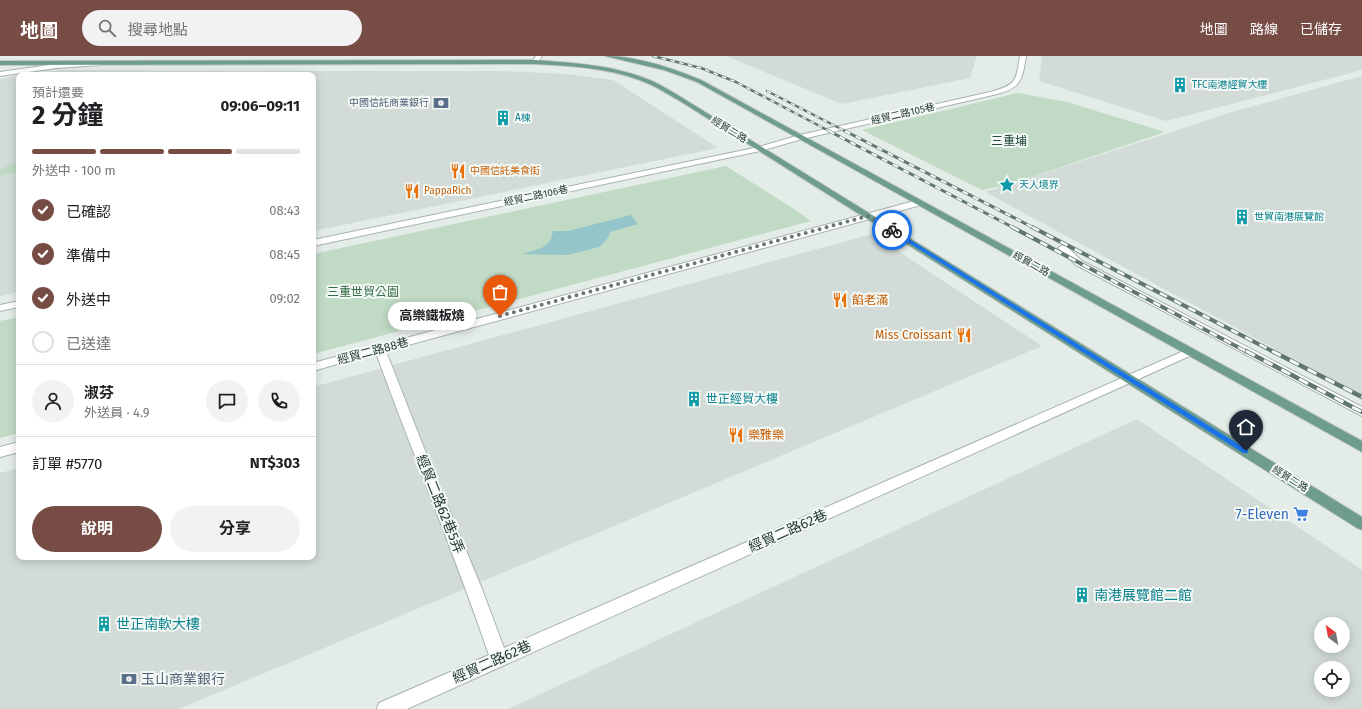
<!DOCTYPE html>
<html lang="zh-TW">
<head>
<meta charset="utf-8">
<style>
	:root { --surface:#fff; --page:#f2f2f2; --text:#202124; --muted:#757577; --line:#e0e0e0; --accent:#774c45 }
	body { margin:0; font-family:"Fira Sans","Noto Sans TC",sans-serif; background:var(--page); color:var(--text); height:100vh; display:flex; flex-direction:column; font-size:15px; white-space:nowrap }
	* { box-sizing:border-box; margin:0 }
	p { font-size:13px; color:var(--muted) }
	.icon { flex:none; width:22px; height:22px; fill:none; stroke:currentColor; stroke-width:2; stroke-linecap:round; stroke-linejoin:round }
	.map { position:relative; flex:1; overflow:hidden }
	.drawer { position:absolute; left:16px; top:16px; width:300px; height:488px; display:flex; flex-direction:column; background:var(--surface); border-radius:8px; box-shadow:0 2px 10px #0003 }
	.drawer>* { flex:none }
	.needle { width:26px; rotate:328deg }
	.buttons { position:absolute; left:1314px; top:561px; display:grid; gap:8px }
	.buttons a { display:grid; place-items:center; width:36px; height:36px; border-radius:50%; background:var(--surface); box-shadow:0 2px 10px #0003; font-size:20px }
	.pin { position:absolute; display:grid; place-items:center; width:34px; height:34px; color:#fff; margin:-41px -17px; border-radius:50% 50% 50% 0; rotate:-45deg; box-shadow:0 0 4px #0007 }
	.pin .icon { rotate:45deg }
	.courier { position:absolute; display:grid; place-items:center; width:40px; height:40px; margin:-20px; border:3px solid #1a73e8; border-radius:50%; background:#fff; color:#222; box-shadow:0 1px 5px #0007 }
	.bubble { position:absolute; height:28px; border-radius:14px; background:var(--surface); box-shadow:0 2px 10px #0003; font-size:13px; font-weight:700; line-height:28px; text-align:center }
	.summary em { font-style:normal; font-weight:700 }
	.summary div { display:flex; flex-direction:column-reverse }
	.summary { display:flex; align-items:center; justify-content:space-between; height:68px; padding:0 16px }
	h1 { font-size:26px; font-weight:700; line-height:30px }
	.bar { display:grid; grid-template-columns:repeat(4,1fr); gap:6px 4px; align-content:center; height:48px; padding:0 16px }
	.bar i { height:5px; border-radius:3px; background:var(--line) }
	.bar .active { background:var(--accent) }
	.bar p { grid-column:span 4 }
	.line { display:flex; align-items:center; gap:10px; padding:0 16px; border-top:1px solid var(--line) }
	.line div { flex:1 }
	.round { display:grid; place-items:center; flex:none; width:42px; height:42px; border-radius:21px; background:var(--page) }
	ol { padding:0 16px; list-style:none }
	li { display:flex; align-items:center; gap:12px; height:44px }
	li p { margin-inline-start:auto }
	li .icon { padding:4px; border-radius:50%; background:var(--accent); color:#fff; stroke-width:4 }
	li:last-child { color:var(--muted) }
	li i { width:22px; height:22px; border:2px solid var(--line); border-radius:50% }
	.action { display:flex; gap:8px; margin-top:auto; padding:8px 16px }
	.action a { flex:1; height:46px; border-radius:24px; background:var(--accent); color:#fff; font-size:16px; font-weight:700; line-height:46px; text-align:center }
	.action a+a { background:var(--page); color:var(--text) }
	header { display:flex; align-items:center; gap:24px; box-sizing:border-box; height:56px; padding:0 20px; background:var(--accent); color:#fff }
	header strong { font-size:19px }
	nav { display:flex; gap:22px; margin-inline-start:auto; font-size:14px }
	.search { width:280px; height:36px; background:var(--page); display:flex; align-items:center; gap:10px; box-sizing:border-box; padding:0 14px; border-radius:22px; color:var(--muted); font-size:15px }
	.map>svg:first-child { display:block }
	.built { fill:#d2dbd7; fill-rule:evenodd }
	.green { fill:#c0dac5 }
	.water { fill:#93c5ca }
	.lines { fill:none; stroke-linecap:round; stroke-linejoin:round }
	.minor-casing { stroke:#a7b3ae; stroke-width:2 }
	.major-casing { stroke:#c2c8c6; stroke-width:2 }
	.minor { fill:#fff; fill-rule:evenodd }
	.major { fill:#6e9c8d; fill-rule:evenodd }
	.rail-far3-casing { stroke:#60766f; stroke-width:2.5 }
	.rail-far2-casing { stroke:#60766f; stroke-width:3 }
	.rail-far1-casing { stroke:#60766f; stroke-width:4 }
	.rail-casing { stroke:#60766f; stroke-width:4.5 }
	.rail-far3 { stroke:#f4f9f6; stroke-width:1.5; stroke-dasharray:4.5; stroke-linecap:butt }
	.rail-far2 { stroke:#f4f9f6; stroke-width:2; stroke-dasharray:6; stroke-linecap:butt }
	.rail-far1 { stroke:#f4f9f6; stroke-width:2.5; stroke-dasharray:8; stroke-linecap:butt }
	.rail { stroke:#f4f9f6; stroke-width:3; stroke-dasharray:10; stroke-linecap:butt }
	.route { fill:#1a73e8 }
	.done { stroke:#687973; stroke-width:4; stroke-dasharray:0 7.2 }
	.labels { text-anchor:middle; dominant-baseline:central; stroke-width:4; stroke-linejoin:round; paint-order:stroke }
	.far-culture-label { font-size:10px; fill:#0d838f; stroke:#f4f9f6; text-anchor:start }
	.far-service-label { font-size:10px; fill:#4e5e75; stroke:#f4f9f6; text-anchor:end }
	.far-street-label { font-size:10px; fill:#263b34; stroke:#f4f9f6 }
	.far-food-label { font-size:10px; fill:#c56008; stroke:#f4f9f6; text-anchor:start }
	.far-quarter-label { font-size:12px; fill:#244b3f; stroke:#f4f9f6 }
	.park-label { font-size:12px; fill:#356d47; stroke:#f4f9f6 }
	.food-label { font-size:12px; fill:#c56008; stroke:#f4f9f6; text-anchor:start }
	.street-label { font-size:12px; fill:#263b34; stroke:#f4f9f6 }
	.culture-label { font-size:12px; fill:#0d838f; stroke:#f4f9f6; text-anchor:start }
	.near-street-label { font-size:14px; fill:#263b34; stroke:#f4f9f6 }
	.near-shop-label { font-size:14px; fill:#366cbe; stroke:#f4f9f6; text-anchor:end }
	.near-culture-label { font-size:14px; fill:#0d838f; stroke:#f4f9f6; text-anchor:start }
	.near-service-label { font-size:14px; fill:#4e5e75; stroke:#f4f9f6; text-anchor:start }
</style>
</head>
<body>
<header>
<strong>地圖</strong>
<div class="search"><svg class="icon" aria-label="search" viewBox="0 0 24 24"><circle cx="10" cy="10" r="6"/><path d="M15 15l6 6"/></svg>搜尋地點</div>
<nav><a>地圖</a><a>路線</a><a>已儲存</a></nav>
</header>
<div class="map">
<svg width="1362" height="653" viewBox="0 0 1362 653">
	<rect width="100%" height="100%" fill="#e4ece8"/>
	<!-- built -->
	<path class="built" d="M726,0h251l-7,22 -128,26z
		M1042,0h320v14l-196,51 -127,-40z
		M62,14l103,1h340l62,3 46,6 105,68 -405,83v-156h-292z
		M19,19v217l-19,4v-217z
		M1362,20v320l-377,-204 196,-63 44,-15z
		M872,178l170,112 -863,363h-179v-236l19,-5v89h294v-170z
		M1137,363l225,151v139h-854zM1321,568h22v22h-22zM1321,612h22v22h-22z"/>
	<!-- green -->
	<path class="green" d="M1018,37l49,9 98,30 -158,53 -25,5 -120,-60z
		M19,103v14l-19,2v-5z
		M726,110l68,43 17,12 -498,133v-100z
		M19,261v116l-19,5v-117z"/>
	<!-- water -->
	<path class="water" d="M631,159l7,9 -28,8 -2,6 -9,9 -32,8 -45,-1c16,-5 28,-5 31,-23h15z"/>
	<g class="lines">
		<defs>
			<path id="minor" d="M536,0h6l-5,7h-4l-1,-1z
				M1020,0h6c-4,27 -6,32 -33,39l-191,44 -42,12 -447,95v-6l446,-93 41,-12 190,-43c26,-7 26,-10 30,-36z
				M99,6l3,2 -1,1 -44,3 -57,8v-4l57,-8z
				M918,144l3,1 1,2 -1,2 -535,146 45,115 51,123 22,59 682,-298h8l2,2 -2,2 -787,355h-30l2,-6 110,-48c-35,-102 -76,-201 -113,-302l-63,18v-8z
				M1063,189l3,1 16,15 280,146v9l-286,-151 -18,-17z
				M19,245v6l-19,4v-6z
				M19,386v10l-19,5v-10z"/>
			<path id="major" d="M605,0c32,0 67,12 96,24l661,361v11l-665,-370 -33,-12z
				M535,4c39,3 80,5 117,21 11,5 22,12 32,18l678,418v13l-5,-2 -677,-427c-11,-6 -21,-13 -33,-18 -35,-15 -74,-17 -112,-19l-535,1v-4z"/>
		</defs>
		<!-- minor casing -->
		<use href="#minor" class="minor-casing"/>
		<!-- major casing -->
		<use href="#major" class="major-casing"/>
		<!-- minor -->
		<use href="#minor" class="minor"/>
		<!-- major -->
		<use href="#major" class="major"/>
		<defs>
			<path id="rail-far3" d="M653,0l48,12 35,14 95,50
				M767,35l80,41"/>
			<path id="rail-far2" d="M829,75l185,97
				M845,75l189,97"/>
			<path id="rail-far1" d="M1012,171l235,125
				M1032,171l242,125"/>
			<path id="rail" d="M1246,295l116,61
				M1272,295l90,46"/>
		</defs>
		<!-- rail-far3 casing -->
		<use href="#rail-far3" class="rail-far3-casing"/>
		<!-- rail-far2 casing -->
		<use href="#rail-far2" class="rail-far2-casing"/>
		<!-- rail-far1 casing -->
		<use href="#rail-far1" class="rail-far1-casing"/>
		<!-- rail casing -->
		<use href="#rail" class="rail-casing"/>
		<!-- rail-far3 -->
		<use href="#rail-far3" class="rail-far3"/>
		<!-- rail-far2 -->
		<use href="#rail-far2" class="rail-far2"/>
		<!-- rail-far1 -->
		<use href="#rail-far1" class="rail-far1"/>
		<!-- rail -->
		<use href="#rail" class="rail"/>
	</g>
	<!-- route -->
	<path class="route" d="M890,173h3l355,221v3h-5l-353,-222z"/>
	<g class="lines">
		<!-- done -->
		<path class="done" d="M500,260l368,-100 24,14"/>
	</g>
	<!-- icons -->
	<defs>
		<symbol id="building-bare" viewBox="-9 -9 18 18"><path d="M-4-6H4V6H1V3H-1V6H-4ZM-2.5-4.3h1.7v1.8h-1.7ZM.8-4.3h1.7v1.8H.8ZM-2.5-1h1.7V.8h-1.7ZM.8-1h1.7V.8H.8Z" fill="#0f9aa8" stroke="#f4f9f6" stroke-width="2.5" paint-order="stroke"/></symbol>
		<symbol id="bank-bare" viewBox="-9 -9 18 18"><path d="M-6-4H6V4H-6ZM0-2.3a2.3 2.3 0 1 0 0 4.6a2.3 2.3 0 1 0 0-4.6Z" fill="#5c6f8a" stroke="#f4f9f6" stroke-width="2.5" paint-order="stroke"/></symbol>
		<symbol id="restaurant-bare" viewBox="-9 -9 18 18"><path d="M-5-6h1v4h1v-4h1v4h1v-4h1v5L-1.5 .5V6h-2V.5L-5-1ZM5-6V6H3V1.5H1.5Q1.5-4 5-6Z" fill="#e8710a" stroke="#f4f9f6" stroke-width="2.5" paint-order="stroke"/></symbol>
		<symbol id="sight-bare" viewBox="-9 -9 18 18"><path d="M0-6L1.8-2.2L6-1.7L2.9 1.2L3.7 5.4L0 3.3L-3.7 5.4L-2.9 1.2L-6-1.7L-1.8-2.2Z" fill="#0f9aa8" stroke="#f4f9f6" stroke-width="2.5" paint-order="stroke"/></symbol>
		<symbol id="supermarket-bare" viewBox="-9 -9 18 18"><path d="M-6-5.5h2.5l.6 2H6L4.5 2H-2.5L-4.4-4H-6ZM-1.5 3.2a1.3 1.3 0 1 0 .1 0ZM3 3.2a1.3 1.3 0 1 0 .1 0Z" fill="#3f7fe0" stroke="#f4f9f6" stroke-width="2.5" paint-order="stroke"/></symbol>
	</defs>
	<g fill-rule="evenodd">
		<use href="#building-bare" x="1169" y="18" width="22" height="22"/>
		<use href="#bank-bare" x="430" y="36" width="22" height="22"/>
		<use href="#building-bare" x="492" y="51" width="22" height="22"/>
		<use href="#restaurant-bare" x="447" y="104" width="22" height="22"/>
		<use href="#sight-bare" x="996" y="118" width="22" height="22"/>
		<use href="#restaurant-bare" x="401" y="124" width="22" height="22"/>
		<use href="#building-bare" x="1231" y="150" width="22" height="22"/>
		<use href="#restaurant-bare" x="829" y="233" width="22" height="22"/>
		<use href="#restaurant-bare" x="953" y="268" width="22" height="22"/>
		<use href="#building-bare" x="683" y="332" width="22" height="22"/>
		<use href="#restaurant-bare" x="725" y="368" width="22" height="22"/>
		<use href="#supermarket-bare" x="1290" y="447" width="22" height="22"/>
		<use href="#building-bare" x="1071" y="528" width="22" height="22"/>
		<use href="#building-bare" x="93" y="557" width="22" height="22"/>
		<use href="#bank-bare" x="118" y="612" width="22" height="22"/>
	</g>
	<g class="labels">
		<!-- far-culture labels -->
		<g class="far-culture-label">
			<text x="1192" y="29">TFC南港經貿大樓</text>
			<text x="515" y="62">A棟</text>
			<text x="1019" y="129">天人境界</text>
			<text x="1254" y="161">世貿南港展覽館</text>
		</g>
		<!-- far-service labels -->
		<g class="far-service-label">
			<text x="429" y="47">中國信託商業銀行</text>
		</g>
		<!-- far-street labels -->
		<g class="far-street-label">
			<text transform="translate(903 58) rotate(-13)">經貿二路105巷</text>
			<text transform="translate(729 74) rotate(32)">經貿二路</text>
			<text transform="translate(536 140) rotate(-12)">經貿二路106巷</text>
			<text transform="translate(1031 208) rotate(29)">經貿二路</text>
			<text transform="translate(1290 423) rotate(32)">經貿二路</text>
		</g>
		<!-- far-food labels -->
		<g class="far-food-label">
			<text x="470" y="115">中國信託美食街</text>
			<text x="424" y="135">PappaRich</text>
		</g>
		<!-- far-quarter labels -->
		<g class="far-quarter-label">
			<text x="1009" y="85">三重埔</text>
		</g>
		<!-- park labels -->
		<g class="park-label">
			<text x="363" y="236">三重世貿公園</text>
		</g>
		<!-- food labels -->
		<g class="food-label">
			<text x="852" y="244">餡老滿</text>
			<text x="952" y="279" text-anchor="end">Miss Croissant</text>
			<text x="748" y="379">樂雅樂</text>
		</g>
		<!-- street labels -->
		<g class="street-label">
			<text transform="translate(373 295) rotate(-15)">經貿二路88巷</text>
		</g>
		<!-- culture labels -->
		<g class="culture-label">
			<text x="706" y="343">世正經貿大樓</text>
		</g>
		<!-- near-street labels -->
		<g class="near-street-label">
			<text transform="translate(440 448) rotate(68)">經貿二路62巷5弄</text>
			<text transform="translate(788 475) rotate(-24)">經貿二路62巷</text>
			<text transform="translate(492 606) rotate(-24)">經貿二路62巷</text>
		</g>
		<!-- near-shop labels -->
		<g class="near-shop-label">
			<text x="1289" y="458">7-Eleven</text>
		</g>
		<!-- near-culture labels -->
		<g class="near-culture-label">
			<text x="1094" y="539">南港展覽館二館</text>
			<text x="116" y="568">世正南軟大樓</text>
		</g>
		<!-- near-service labels -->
		<g class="near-service-label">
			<text x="141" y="623">玉山商業銀行</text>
		</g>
	</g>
</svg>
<div class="buttons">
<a><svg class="needle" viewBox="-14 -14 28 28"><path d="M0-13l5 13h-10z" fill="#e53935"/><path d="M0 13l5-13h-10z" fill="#757577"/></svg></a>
<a><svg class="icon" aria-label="locate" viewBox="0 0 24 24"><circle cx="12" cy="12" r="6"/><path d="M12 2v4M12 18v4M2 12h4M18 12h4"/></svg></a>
</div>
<div class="pin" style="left:500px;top:260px;background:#ea580c"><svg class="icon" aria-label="bag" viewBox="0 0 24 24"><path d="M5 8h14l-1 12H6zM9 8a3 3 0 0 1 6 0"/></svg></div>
<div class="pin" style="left:1246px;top:395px;background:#1f2937"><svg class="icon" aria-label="home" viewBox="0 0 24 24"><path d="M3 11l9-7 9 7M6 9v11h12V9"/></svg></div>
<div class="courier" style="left:892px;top:174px"><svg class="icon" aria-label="bike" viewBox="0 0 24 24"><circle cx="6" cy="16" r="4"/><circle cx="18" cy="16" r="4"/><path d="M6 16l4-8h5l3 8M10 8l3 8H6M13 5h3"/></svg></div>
<div class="bubble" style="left:388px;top:246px;width:88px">高樂鐵板燒</div>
<section class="drawer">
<div class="summary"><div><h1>2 分鐘</h1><p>預計還要</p></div><em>09:06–09:11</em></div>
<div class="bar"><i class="active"></i><i class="active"></i><i class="active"></i><i></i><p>外送中 · 100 m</p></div>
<ol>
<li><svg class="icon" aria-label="check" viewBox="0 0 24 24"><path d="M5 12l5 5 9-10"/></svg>已確認<p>08:43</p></li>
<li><svg class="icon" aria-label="check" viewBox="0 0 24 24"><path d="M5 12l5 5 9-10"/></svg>準備中<p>08:45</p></li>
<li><svg class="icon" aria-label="check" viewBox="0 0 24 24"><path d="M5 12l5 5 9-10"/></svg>外送中<p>09:02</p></li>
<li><i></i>已送達</li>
</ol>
<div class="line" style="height:72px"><a class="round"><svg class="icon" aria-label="person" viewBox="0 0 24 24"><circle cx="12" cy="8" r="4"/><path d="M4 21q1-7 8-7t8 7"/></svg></a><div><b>淑芬</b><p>外送員 · 4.9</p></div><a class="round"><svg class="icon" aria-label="chat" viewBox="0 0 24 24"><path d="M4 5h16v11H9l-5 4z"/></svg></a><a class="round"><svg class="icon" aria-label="phone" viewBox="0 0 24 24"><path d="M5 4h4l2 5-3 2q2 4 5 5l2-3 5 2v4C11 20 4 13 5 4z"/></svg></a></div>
<div class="line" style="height:52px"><div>訂單 #5770</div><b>NT$303</b></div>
<div class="action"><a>說明</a><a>分享</a></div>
</section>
</div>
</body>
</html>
